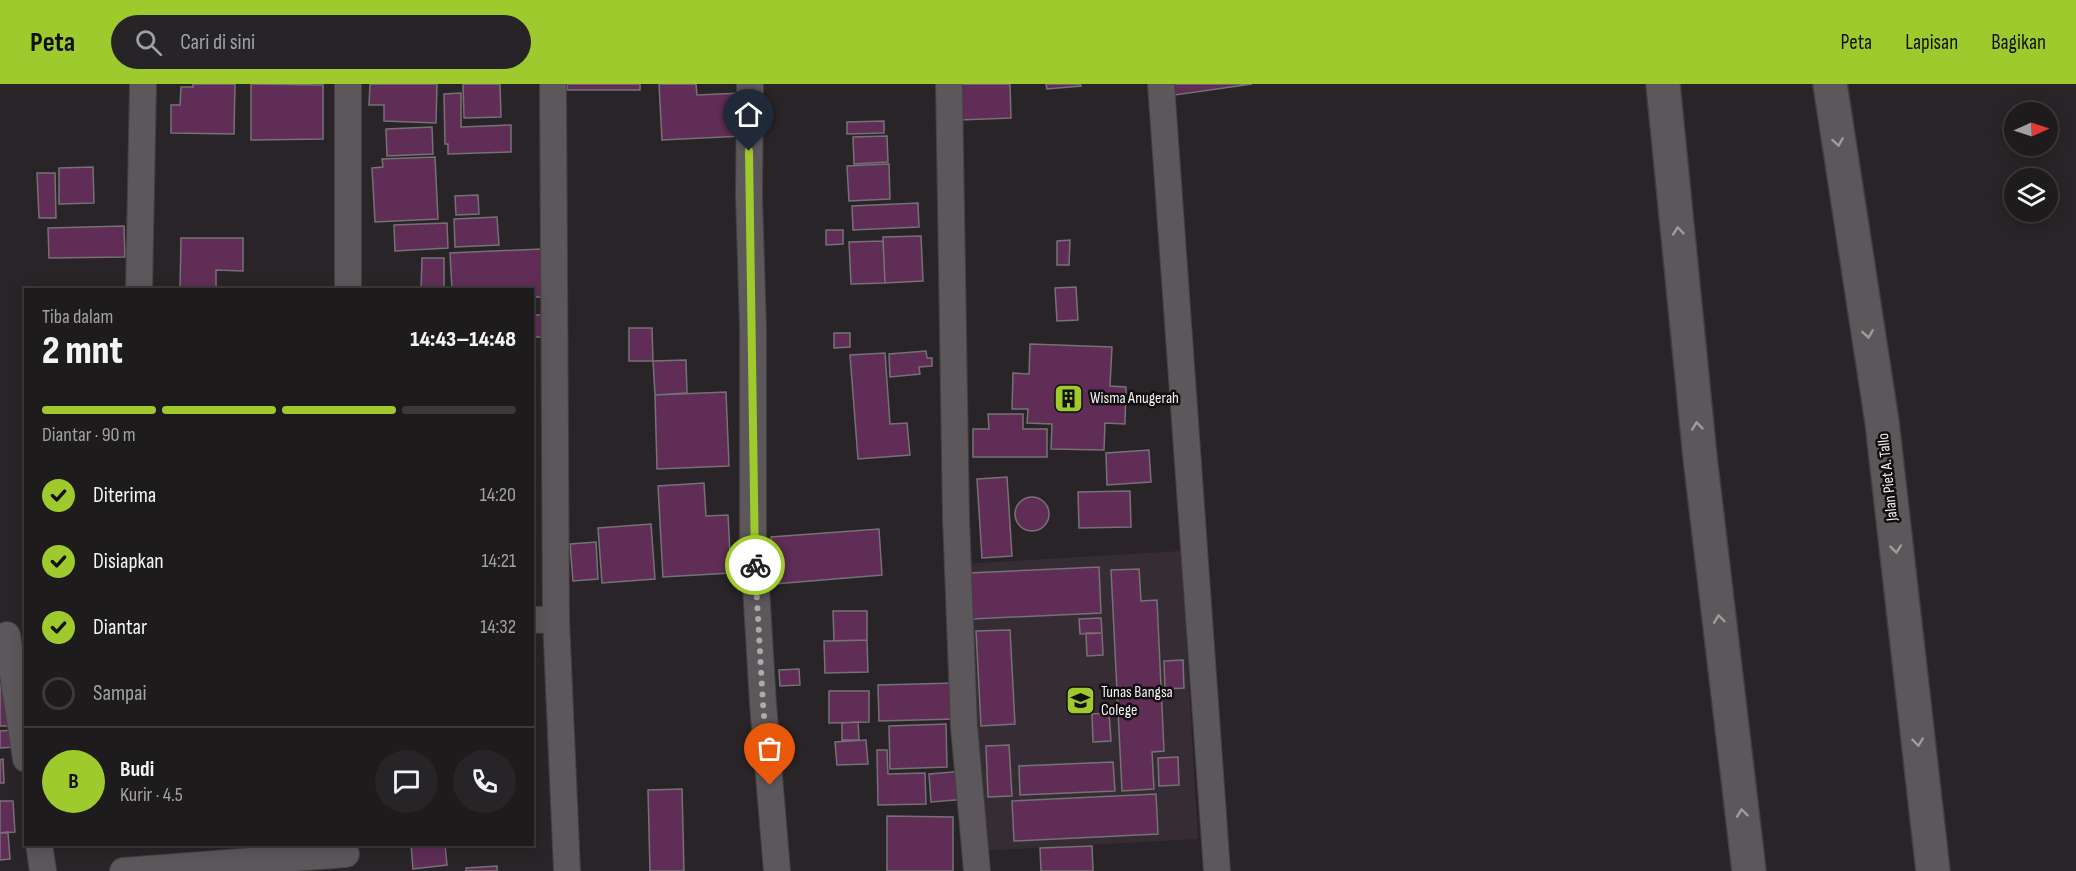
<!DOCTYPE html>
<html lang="id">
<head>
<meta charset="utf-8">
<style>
	:root { --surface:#1e1b1d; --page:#262426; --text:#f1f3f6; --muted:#a1a1a4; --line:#3c393b; --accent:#9fca2d }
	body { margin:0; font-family:"Sofia Sans Condensed",sans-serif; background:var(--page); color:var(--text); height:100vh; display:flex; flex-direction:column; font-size:22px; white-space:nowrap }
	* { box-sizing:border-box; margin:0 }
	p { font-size:20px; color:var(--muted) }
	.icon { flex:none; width:33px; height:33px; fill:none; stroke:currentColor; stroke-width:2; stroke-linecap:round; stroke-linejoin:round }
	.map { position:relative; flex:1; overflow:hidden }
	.drawer { position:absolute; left:24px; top:204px; width:510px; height:558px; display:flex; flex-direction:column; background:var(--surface); border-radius:0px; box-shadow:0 3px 15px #0003,0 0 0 2px var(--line) }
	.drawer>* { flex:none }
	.needle { width:39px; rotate:87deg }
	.fabs { position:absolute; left:2004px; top:18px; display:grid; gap:12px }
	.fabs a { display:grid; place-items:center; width:54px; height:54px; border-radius:50%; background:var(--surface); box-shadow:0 3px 15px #0003,0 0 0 2px var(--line); font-size:30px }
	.pin { position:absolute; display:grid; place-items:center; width:51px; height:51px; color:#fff; margin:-62px -26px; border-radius:50% 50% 50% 0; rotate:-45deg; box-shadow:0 0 6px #0007 }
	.pin .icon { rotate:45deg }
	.courier { position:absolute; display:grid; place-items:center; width:60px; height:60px; margin:-30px; border:4px solid #9fca2d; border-radius:50%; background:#fff; color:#222; box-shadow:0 2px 8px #0007 }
	.overview em { font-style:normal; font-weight:800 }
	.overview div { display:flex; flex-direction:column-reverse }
	.overview { display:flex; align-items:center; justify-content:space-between; height:102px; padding:0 18px }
	h1 { font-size:39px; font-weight:800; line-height:45px }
	.bar { display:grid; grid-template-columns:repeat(4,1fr); gap:9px 6px; align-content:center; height:72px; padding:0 18px }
	.bar i { height:8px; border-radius:4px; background:var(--line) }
	.bar .selected { background:var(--accent) }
	.bar p { grid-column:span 4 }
	.line { display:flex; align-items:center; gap:15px; padding:0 18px; border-top:2px solid var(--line) }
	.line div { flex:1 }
	.round { display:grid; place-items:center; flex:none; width:63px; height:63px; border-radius:32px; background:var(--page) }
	ol { padding:0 18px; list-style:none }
	li { display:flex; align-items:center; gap:18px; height:66px }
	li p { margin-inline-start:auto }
	li .icon { padding:6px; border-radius:50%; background:var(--accent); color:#111; stroke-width:4 }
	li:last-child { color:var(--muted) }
	li i { width:33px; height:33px; border:3px solid var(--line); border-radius:50% }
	header { display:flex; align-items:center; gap:36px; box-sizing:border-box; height:84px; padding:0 30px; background:var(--accent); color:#111 }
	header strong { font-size:28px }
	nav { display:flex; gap:33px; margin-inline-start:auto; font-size:21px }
	.search { width:420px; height:54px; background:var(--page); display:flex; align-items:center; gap:15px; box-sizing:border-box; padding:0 21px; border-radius:33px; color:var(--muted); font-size:22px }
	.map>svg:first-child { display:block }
	.built { fill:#362d34 }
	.building { fill:#602d57; stroke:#767175; stroke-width:1.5 }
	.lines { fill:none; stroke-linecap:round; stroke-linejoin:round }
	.minor-casing { stroke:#433f42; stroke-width:28 }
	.secondary-casing { stroke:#433f42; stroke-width:36 }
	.minor { stroke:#5c575a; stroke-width:26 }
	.secondary { stroke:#5c575a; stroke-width:33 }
	.oneway { stroke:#a09c9e }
	.done { stroke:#aca9ab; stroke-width:6; stroke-dasharray:0 10.8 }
	.route { stroke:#9fca2d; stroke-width:8 }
	.labels { text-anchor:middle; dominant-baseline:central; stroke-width:5; stroke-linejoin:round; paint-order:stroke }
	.poi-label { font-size:16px; fill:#f3f0f2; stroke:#100e0f; text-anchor:start }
	.street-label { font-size:16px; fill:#f3f0f2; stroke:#100e0f }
</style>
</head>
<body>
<header>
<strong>Peta</strong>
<div class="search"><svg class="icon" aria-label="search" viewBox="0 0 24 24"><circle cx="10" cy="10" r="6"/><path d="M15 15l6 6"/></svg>Cari di sini</div>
<nav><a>Peta</a><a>Lapisan</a><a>Bagikan</a></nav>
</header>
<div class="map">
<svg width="2076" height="787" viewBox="0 0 2076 787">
	<rect width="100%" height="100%" fill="#282427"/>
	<!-- built -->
	<path class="built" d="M1181,467l17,288 -219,12 -17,-287z"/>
	<!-- building -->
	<path class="building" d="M193,0h42l-1,50 -63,-1v-28h9l1,-18h12z
		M251,0l72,1v54l-72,1z
		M370,0h67l-1,39 -52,-2v-16h-15z
		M463,0h37l1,33 -37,1z
		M567,0h73v6h-73z
		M659,0h37l1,11 44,-2 2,43 -81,4z
		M959,0h51l1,34 -51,2z
		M1046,0h34l1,2 -34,3z
		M1173,0h79l-77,11z
		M461,9v34l50,-2v27l-63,2v-10h-3l-1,-50z
		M884,37v12l-37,1v-12z
		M432,43l1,27 -46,2 -1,-27z
		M887,52l1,26 -34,2 -1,-27z
		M435,73l3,62 -63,3 -3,-54 11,-1 -1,-8z
		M889,80l1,35 -41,2 -2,-35z
		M93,83l1,36 -35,1v-36z
		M37,89h18l1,45h-17z
		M478,111l1,19 -23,1 -1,-19z
		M918,119l1,24 -66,3 -1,-24z
		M497,133l2,28 -44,2 -1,-28z
		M447,139l1,25 -53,3 -1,-26z
		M124,142l1,31 -76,1 -1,-30z
		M826,146h17v14l-17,1z
		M921,152l2,45 -38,2 -2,-46z
		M181,154h62v33l-27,-1v20h-36z
		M1070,156l-1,25h-12v-24z
		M883,157l2,42 -34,1 -2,-42z
		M541,165l2,48h-11v-7h-80l-2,-37z
		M422,174h22v32h-23z
		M1076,203l2,33 -21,1 -2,-33z
		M532,231h13v22h-13z
		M629,244h23l1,33h-24z
		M834,249h16v14l-16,1z
		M1030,260l82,3 -2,39 16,1 -1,37 -20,-1 -1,27 -53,-1 1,-25 -25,-1 1,-14h-16l1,-36 16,1z
		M926,267l1,7h5v8l-13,1 1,7 -30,3 -1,-23z
		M885,269l5,71 17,-1 3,32 -52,4 -8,-104z
		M686,276l1,33 -32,2 -2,-34z
		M726,308l3,74 -72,3 -2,-74z
		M988,330h35v15h24v28h-74v-28h16z
		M1149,366l2,32 -44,3 -1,-32z
		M1007,393l5,79 -30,2 -5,-79z
		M704,399l2,33 22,-1 3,58 -68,4 -5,-91z
		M1130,407l1,36 -52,1 -1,-36z
		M1015 430a17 17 0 1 1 34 0a17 17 0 1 1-34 0Z
		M651,440l4,55 -53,4 -4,-55z
		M879,445l3,46 -107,9 -4,-47z
		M596,458l2,37 -25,2 -3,-37z
		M1099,483l2,46 -129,6 -2,-46z
		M1139,485l2,32 16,-1 7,151 -12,1 2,37 -32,2 -11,-221z
		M833,527h34v29l-33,1z
		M1101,534l1,15 -22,1 -1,-15z
		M1010,546l5,94 -34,2 -5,-95z
		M1086,549h16l1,22 -16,1z
		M867,556l1,32 -43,1 -1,-32z
		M1183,576l1,28 -19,1 -1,-28z
		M799,585l1,16 -20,1 -1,-16z
		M0,586l10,56h-10z
		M955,599l1,36 -77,2 -1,-36z
		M829,607h40v31l-40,1z
		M1109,629l2,28 -18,1 -1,-28z
		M858,638l1,18h-17v-17z
		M946,640l1,43 -57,2 -1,-43z
		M14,646l1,17 -15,1v-17z
		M866,656l2,24 -31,1 -2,-23z
		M1009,661l3,51 -24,1 -2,-51z
		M877,666h10l1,24 37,-1 1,31 -48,1z
		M1178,673l1,28 -20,1 -1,-28z
		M3,675l1,24h-4v-23z
		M1113,678l2,29 -95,4 -1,-29z
		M964,687l3,28 -36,3 -2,-28z
		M682,705l2,82h-34l-2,-81z
		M1156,710l2,40 -144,7 -2,-40z
		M0,717h13l2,31 -15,1z
		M887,732l66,1v54h-66z
		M8,748l2,27 -10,1v-27z
		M445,760l2,21 -34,4 -2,-24z
		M1092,762l1,25h-52l-1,-23z
		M497,782v5h-31v-3z"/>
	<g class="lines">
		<defs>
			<path id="minor" d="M553,0l3,535
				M750,0l-1,112 4,133v207l10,168 14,167
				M949,0l7,434 8,209 13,144
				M1161,0l56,787
				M139,206l4,-206
				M348,206v-206
				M532,536l24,-1 11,252
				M7,551l19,124
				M39,760l4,27
				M123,787l223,-17"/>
			<path id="secondary" d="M1663,0l37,373 49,414
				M1830,0l52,338 51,449"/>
		</defs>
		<!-- minor casing -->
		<use href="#minor" class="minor-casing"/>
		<!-- secondary casing -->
		<use href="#secondary" class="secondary-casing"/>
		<!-- minor -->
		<use href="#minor" class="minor"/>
		<!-- secondary -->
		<use href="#secondary" class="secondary"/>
	</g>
	<!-- one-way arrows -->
	<defs><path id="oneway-chevron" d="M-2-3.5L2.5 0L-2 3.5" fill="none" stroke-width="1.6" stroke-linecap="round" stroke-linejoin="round" transform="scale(1.5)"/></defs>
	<g class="oneway">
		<use href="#oneway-chevron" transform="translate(1838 58) rotate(81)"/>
		<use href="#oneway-chevron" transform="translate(1678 147) rotate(-96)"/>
		<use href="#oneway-chevron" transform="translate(1868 250) rotate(81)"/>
		<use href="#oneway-chevron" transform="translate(1697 342) rotate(-96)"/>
		<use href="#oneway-chevron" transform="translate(1896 465) rotate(84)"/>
		<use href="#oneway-chevron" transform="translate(1719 535) rotate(-97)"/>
		<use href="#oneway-chevron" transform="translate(1918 658) rotate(84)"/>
		<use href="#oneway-chevron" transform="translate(1742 729) rotate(-97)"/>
	</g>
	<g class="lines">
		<!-- done -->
		<path class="done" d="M755,481l8,139 7,81"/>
		<!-- route -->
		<path class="route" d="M749,67l6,414"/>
	</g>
	<!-- icons -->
	<defs>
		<symbol id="building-square" viewBox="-11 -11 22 22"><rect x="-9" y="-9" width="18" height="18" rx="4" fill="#9fca2d" stroke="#100e0f"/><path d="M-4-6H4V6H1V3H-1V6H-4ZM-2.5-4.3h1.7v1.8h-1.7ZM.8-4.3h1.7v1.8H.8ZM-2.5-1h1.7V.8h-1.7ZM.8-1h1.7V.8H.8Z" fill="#111"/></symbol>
		<symbol id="school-square" viewBox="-11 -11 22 22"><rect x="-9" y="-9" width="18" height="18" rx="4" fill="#9fca2d" stroke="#100e0f"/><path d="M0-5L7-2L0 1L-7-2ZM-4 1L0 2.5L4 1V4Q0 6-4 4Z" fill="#111"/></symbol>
	</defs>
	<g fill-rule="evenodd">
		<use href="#building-square" x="1052" y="298" width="33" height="33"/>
		<use href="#school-square" x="1064" y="600" width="33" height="33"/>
	</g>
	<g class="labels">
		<!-- poi labels -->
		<g class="poi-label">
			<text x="1090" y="314">Wisma Anugerah</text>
			<text x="1101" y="608">Tunas Bangsa<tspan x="1101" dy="18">Colege</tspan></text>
		</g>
		<!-- street labels -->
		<g class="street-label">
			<text transform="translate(1888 393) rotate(-96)">Jalan Piet A. Tallo</text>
		</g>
	</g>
</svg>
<div class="fabs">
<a><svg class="needle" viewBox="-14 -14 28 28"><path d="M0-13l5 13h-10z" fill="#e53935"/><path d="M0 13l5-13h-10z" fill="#a1a1a4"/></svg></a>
<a><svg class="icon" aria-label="layers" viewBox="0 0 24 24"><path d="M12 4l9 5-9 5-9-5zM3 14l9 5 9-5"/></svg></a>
</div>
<div class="pin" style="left:770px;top:701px;background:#ea580c"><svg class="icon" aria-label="bag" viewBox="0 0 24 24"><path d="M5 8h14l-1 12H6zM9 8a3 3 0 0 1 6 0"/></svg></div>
<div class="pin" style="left:749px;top:67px;background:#1f2937"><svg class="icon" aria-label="home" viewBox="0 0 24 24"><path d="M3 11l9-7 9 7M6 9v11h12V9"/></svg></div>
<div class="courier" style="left:755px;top:481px"><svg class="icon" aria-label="bike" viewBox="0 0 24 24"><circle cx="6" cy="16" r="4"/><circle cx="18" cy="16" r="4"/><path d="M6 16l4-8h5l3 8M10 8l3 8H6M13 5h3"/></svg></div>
<section class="drawer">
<div class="overview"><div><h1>2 mnt</h1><p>Tiba dalam</p></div><em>14:43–14:48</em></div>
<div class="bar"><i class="selected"></i><i class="selected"></i><i class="selected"></i><i></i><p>Diantar · 90 m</p></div>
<ol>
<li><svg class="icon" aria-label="check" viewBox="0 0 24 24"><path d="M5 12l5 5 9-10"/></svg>Diterima<p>14:20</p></li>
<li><svg class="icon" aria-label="check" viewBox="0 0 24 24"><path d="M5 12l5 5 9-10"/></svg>Disiapkan<p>14:21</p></li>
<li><svg class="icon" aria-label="check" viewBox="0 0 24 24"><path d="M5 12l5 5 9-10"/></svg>Diantar<p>14:32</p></li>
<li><i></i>Sampai</li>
</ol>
<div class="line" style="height:108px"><b class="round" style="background:var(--accent);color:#111">B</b><div><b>Budi</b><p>Kurir · 4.5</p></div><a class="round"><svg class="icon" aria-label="chat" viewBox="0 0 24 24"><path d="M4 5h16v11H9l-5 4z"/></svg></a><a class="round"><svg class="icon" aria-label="phone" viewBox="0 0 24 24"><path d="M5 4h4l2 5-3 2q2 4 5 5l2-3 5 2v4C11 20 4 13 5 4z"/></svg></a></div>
</section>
</div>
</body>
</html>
